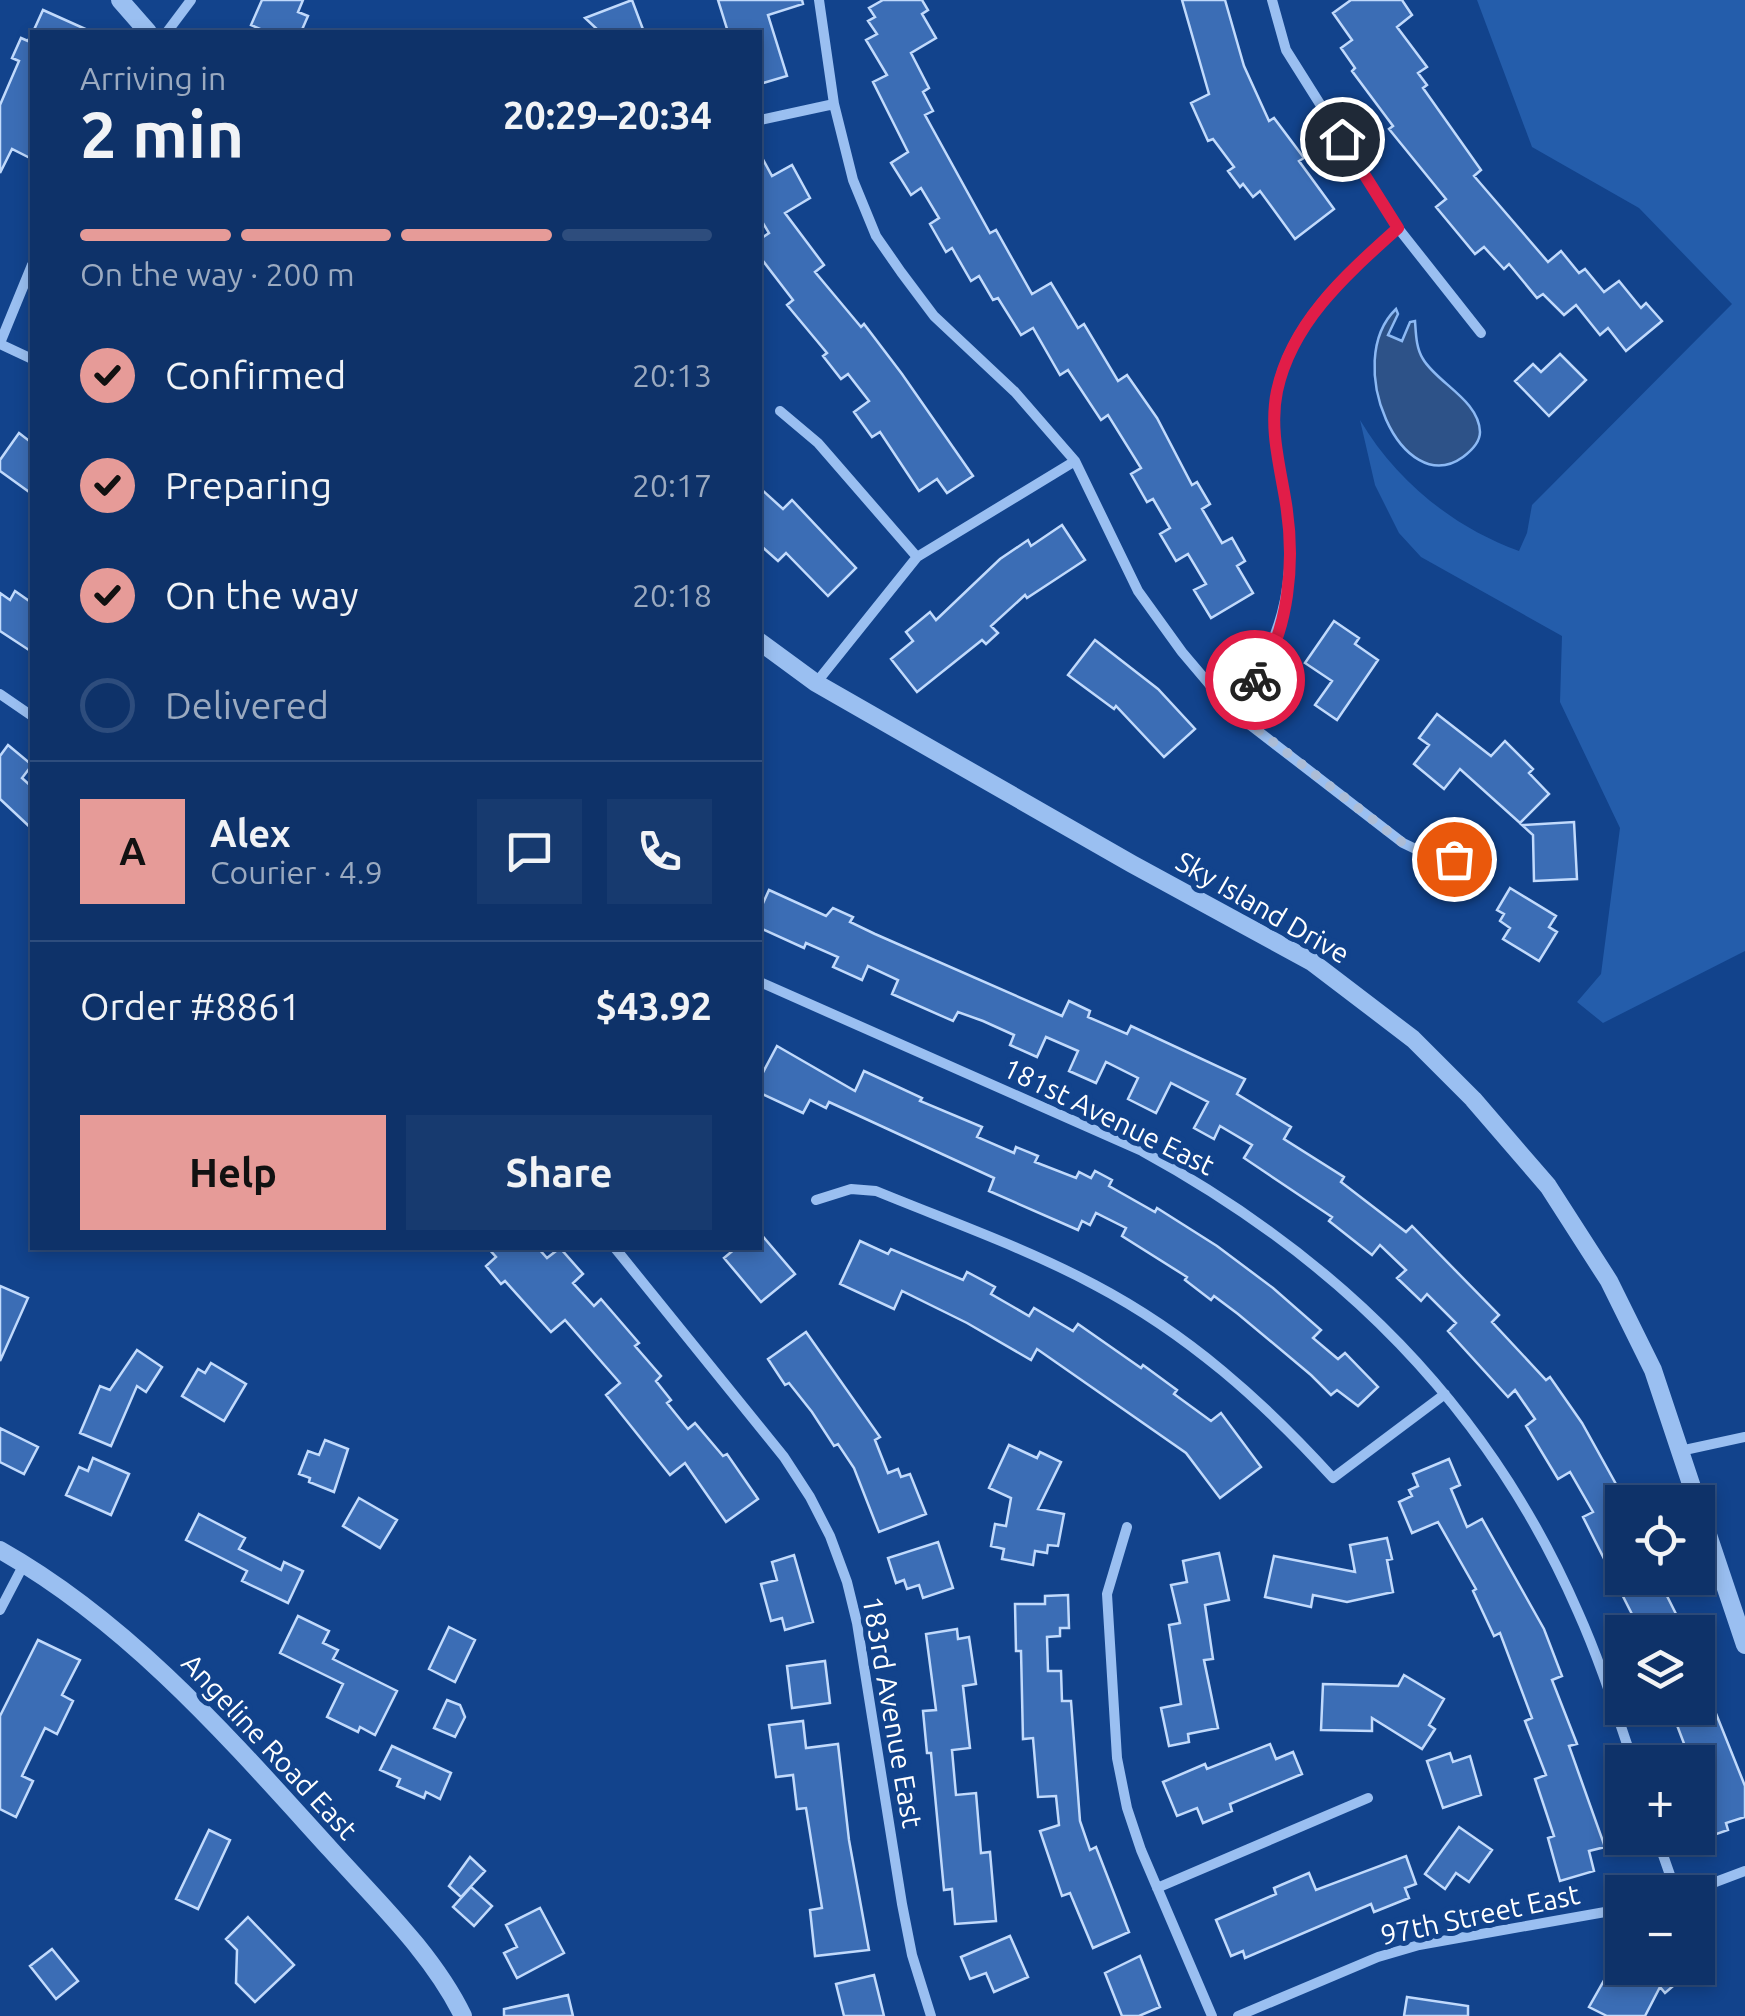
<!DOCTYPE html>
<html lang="en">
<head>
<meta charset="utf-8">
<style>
	:root { --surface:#0e3269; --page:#173a6f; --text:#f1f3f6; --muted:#9baac0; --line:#2e4d7d; --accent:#e69b98 }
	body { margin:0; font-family:Ubuntu,sans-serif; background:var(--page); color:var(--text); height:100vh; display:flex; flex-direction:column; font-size:38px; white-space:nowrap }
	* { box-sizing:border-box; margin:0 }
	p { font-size:32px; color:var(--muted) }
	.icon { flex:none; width:55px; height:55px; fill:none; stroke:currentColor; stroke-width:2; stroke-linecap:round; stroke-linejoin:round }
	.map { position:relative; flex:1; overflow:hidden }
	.details { position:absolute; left:30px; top:30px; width:732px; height:1220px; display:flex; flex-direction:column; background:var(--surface); border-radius:0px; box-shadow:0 5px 15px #0003,0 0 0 2px var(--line) }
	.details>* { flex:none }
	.tools { position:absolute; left:1605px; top:1485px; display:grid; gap:20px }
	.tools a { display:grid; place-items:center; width:110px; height:110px; border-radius:0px; background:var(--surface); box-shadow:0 5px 15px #0003,0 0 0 2px var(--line); font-size:50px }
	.pin { position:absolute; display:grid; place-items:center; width:85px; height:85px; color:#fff; margin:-42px; border:5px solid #fff; border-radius:50%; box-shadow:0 2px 10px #0007 }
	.courier { position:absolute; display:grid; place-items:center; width:100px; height:100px; margin:-50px; border:8px solid #e11d48; border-radius:50%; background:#fff; color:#222; box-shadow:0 2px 12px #0007 }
	.head em { font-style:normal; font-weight:700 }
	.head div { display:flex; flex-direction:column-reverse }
	.head { display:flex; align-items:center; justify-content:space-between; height:170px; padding:0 50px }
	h1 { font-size:65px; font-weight:700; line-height:75px }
	.bar { display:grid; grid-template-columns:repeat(4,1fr); gap:15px 10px; align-content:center; height:120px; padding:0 50px }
	.bar i { height:12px; border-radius:8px; background:var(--line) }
	.bar .current { background:var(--accent) }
	.bar p { grid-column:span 4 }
	.line { display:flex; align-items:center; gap:25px; padding:0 50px; border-top:2px solid var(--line) }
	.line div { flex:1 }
	.round { display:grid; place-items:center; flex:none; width:105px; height:105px; border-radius:0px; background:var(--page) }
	ol { padding:0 50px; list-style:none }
	li { display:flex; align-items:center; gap:30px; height:110px }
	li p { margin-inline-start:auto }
	li .icon { padding:10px; border-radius:50%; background:var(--accent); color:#111; stroke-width:4 }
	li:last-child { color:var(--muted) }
	li i { width:55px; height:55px; border:5px solid var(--line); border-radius:50% }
	.action { display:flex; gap:20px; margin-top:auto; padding:20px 50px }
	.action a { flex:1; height:115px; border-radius:0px; background:var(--accent); color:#111; font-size:40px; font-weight:700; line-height:115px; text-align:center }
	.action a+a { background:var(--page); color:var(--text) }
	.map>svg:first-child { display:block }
	.green { fill:#245dab }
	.water { fill:#2d5288; stroke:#8cb9f4; stroke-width:2.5 }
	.building { fill:#3b6db5; stroke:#c1dafc; stroke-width:2.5 }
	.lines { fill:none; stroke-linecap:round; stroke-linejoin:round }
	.minor { stroke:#9abff1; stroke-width:10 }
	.tertiary { stroke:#9abff1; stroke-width:18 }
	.done { stroke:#acbdd7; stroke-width:10; stroke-dasharray:0 18 }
	.route { stroke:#e11d48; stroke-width:12 }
	.labels { text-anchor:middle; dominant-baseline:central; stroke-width:10; stroke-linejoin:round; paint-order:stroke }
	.street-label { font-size:28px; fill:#fff; stroke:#12438c }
</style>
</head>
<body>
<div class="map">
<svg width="1745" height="2016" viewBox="0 0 1745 2016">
	<rect width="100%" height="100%" fill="#12438c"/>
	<!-- green -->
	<path class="green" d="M1477,0h268v951l-142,72 -26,-21 24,-28 19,-146 -60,-126 2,-66 -141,-79 -22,-24 -24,-48 -15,-65c36,61 93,107 159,131l8,-18 5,-28 200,-201 -93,-96 -107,-61z"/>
	<!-- water -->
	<path class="water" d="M1396,309l2,5 -10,21 14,6 8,-19 5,-1c1,13 1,27 8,38 14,24 56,41 57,73 0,10 -9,19 -17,25 -61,44 -122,-95 -67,-148z"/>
	<!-- building -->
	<path class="building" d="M262,0h41l-5,12 10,4 -7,16h-34l-16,-7z
		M632,0l12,32h-44l-15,-14z
		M718,0h84l1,4 -35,11 19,61 -27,8v-52h-32z
		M883,0h39l6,10 -6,4 14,24 -25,15 18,35 -6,4 10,19 -8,4 65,118 6,-3 36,64 19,-11 27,45 6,-4 34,57 9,-6 30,43 35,67 5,-3 13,22 -8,5 20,34 10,-5 13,23 -8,5 16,27 -42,25 -17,-28 12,-6 -18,-30 -12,7 -16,-27 10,-6 -17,-29 -6,3 -16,-28 10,-6 -33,-53 -7,5 -33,-50 -8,5 -27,-47 -12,7 -23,-37 -5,2 -14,-24 -8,5 -19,-33 -6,4 -16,-28 9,-6 -18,-30 -10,7 -20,-32 17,-11 -35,-70 14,-7 -21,-35 11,-6 -9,-13 7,-4 -6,-9z
		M1182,0h43l19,66 25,55 5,-3 30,40 -5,3 35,48 -39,30 -35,-48 -7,6 -10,-13 -3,3 -12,-16 6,-4 -21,-28 -5,2 -17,-38 18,-9z
		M1351,0h51l10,15 -15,12 30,40 -9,6 9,12 -4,3 58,82 -7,6 74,86 13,-11 18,22 6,-4 19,23 15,-11 22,27 5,-5 16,18 -36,30 -18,-23 -8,7 -24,-30 -12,10 -21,-21 -6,4 -28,-34 -5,5 -20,-22 -9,7 -39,-47 10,-8 -57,-70 4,-3 -41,-55 3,-3 -14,-20 11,-8 -19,-27z
		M43,10l49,22h-59z
		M32,32v127l-20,-10 -12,24v-68l19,-44 -7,-3 9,-20 7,3z
		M760,154l12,22 20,-11 18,33 -25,15 39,52 -9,7 46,55 3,-3 38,50 71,102 -26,17 -10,-14 -18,12 -39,-59 -8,5 -18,-25 15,-11 -21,-27 -7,5 -18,-23 4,-3 -40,-48 6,-5 -33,-43v-18l9,-6 -9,-15z
		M1560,354l26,26 -37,36 -34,-35 18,-17 8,8z
		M19,433l13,10v51l-32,-23v-11z
		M760,488l23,21 9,-9 64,68 -28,28 -42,-43 -8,8 -18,-16z
		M1062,525l23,35 -58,38 -2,-3 -34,31 7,7 -12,11 -4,-4 -65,52 -26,-33 22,-18 -7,-9 24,-20 6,8 64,-61 28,-19 3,6z
		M15,591l17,12v49l-32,-21v-38l10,7z
		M1334,621l25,17 -4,6 23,16 -41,60 -22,-15 17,-24 -27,-18z
		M1095,640l63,49 37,40 -31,28 -48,-51 -2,3 -46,-34z
		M1437,714l54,42 14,-15 28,28 -4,4 20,21 -29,29 -60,-54 -16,20 -30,-25 15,-19 -10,-7z
		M8,745l24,20 -10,13 10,9v42l-32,-30v-43z
		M1574,822l3,57 -43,2 -1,-46 -11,-10z
		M1510,888l46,28 -7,11 8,5 -18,29 -36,-22 7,-11 -10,-7 4,-7 -7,-4z
		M769,890l57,26 7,-8 20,9 -3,5 25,12 187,82 7,-15 21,10 -2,6 39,17 4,-8 114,53 -8,15 54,33 -7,12 60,38 -3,5 65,50 6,-6 87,89 -7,7 54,58 4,-3 32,46 35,63 -4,2 9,20v70h36l27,54h-44l-58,-115 10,-5 -23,-40 -12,7 -32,-53 9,-7 -20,-29 -7,7 -60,-66 8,-8 -29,-29 -6,7 -24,-23 9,-8 -26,-25 -8,10 -43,-34 3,-4 -88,-59 8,-13 -32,-19 -6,13 -20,-11 14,-26 -37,-19 -15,30 -28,-14 10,-21 -32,-16 -10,21 -27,-12 9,-20 -32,-14 -9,20 -27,-12 4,-10 -31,-14 -25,-9 -5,9 -61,-27 6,-14 -30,-14 -6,14 -29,-13 5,-10 -32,-14 -2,5 -44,-20v-18z
		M777,1046l78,45 9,-20 58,27 -2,3 62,26 -5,10 37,16 2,-6 22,9 -3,6 41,16 3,-6 12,6 4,-7 17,9 -3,6 46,26 2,-4 60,38 56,42 48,42 -8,8 25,21 7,-6 33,34 -20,19 -21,-16 -6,5 -20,-20 -73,-61 -24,-18 -3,4 -26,-20 2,-3 -65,-41 4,-8 -30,-15 -6,12 -8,-4 -4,9 -89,-39 5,-13 -165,-76 -3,6 -16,-8 -7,13 -43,-20v-15z
		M760,1233l35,41 -34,28 -37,-44 12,-10h24z
		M860,1241l28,13 3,-5 72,31 4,-8 28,15 -4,7 38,22 5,-8 39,23 5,-7 63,44 2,-3 34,25 -3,4 37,27 10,-8 40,54 -41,31 -34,-45 -149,-104 -6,11 -64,-37 -65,-32 -8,18 -54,-25z
		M488,1248h50l9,10 13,-10 23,26 -10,9 21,23 7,-7 38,44 -4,3 26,30 -5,5 15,19 -4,3 21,26 7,-6 28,33 4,-2 31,45 -32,23 -41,-59 -15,12 -64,-80 14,-12 -55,-63 -14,12 -46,-51 -4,3 -15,-18 10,-9z
		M0,1286l28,12 -28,63z
		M806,1332l74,105 -5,3 13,33 10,-4 3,8 9,-3 16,40 -47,18 -25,-64 -16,-24 -4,2 -22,-34 -23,-29 -4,2 -17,-26z
		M137,1350l25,17 -16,25 -9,-6 -26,60 -31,-13 20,-47 10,4z
		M211,1363l35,21 -22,37 -42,-25 16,-27 7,4z
		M0,1428l38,19 -14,27 -24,-12z
		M325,1440l23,9 -14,43 -25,-10 1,-4 -11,-4 9,-23 11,4z
		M1009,1445l28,13 3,-6 21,10 -23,47 26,5 -6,32 -10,-1 -1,8 -12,-2 -2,14 -31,-6 2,-10 -13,-3 4,-22 11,2 5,-28 -22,-10z
		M93,1458l36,16 -18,41 -45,-20 13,-28 9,4z
		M1449,1459l11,26 -9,4 16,38 15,-8 62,110 18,47 -10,4 25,64 -8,2 36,101 -16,4 5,20 -34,10 -12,-43 6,-2 -19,-57 11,-4 -21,-54 7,-3 -32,-85 -6,3 -21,-45 3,-2 -38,-67 -26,11 -13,-31 13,-6 -3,-6 9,-4 -5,-12z
		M359,1498l38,22 -17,28 -37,-22z
		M199,1514l46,24 -6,11 42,21 3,-8 19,9 -15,32 -46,-22 5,-10 -61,-31z
		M1387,1538l5,21 -5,1 6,32 -46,10 -34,-7 -2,12 -46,-10 9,-41 81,16 -5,-27z
		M938,1542l15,46 -30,10 -4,-13 -12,4 -3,-9 -8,3 -8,-25z
		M1219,1553l10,47 -24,5 8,54 -9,1 14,68 -30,6 1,8 -20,4 -8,-38 20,-4 -12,-79 11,-2 -9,-38 16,-3 -4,-21z
		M794,1555l19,67 -28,8 -3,-12 -11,3 -10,-37 16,-4 -5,-18z
		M1068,1595l1,33h-9v8l-13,1 1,34h13l1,30h9l9,120 10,29 6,-3 33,85 -36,16 -23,-55 -8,3 -22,-65 19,-6 -3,-29 -18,1 -5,-59 -10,1 -2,-88h-5l-1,-47h30v-8z
		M298,1616l31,15 -6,12 15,7 -5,9 64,32 -22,44 -15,-8 -2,5 -31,-15 16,-33 -63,-31z
		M449,1627l26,13 -20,42 -26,-13z
		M957,1629l1,10 11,-2 7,47 -13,2 7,62 -18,2 4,45 20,-2 5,60 9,-1 6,69 -41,3 -3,-35 -8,1 -13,-137h-4l-4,-42 13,-1 -10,-76z
		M38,1640l42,20 -18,35 11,6 -16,33 -12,-6 -23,48 11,5 -17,36 -16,-8v-93z
		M825,1661l5,42 -38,5 -5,-42z
		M1404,1675l40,24 -15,26 6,4 -13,20 -50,-31v13l-51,-1 2,-46 75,2z
		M447,1700l13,5 5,12 -10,20 -21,-9z
		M1685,1708h19l2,6 9,-3 30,75v31l-19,6 2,7 -23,8 -7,-23v-53h-7l-19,-50z
		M803,1721l3,27 32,-4 11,96 20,110 -54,6 -5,-46 12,-2 -16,-100 -9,1 -4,-34 -17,2 -7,-52z
		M1270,1744l6,15 17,-7 9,22 -72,30 2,7 -29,12 -6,-15 -20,8 -14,-34 42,-18 2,5z
		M392,1746l59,27 -11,26 -14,-7 -2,6 -27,-12 3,-7 -20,-9z
		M1450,1753l3,9 17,-6 11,39 -38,13 -16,-47z
		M1459,1827l33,23 -23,32 -13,-9 -11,16 -20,-15z
		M209,1830l21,10 -32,69 -22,-10z
		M1406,1856l10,28 -11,4 4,10 -35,14 -3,-8 -126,54 -2,-7 -12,5 -15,-36 60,-26 -2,-6 35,-15 7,17z
		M470,1857l15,14 -24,26 -12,-11z
		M471,1887l21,19 -18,20 -21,-19z
		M540,1908l24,45 -47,25 -13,-25 13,-6 -11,-22z
		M248,1917l46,48 -39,37 -19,-19 1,-33 -11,-11z
		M1010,1936l18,41 -34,15 -8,-19 -16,6 -9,-22z
		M52,1949l26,32 -22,18 -26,-33z
		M1140,1956l20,51 -21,9h-17l-17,-43z
		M1611,1968h83l-29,25 -5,-6 -15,29h-38l-18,-9z
		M874,1975l10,41h-40l-8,-32z
		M568,1995l5,21h-69v-7z
		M1407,1997l61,9v10h-64z"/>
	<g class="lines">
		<!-- minor -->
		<path class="minor" d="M819,0l15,104 19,76 23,56 25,36 33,44 81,76 60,69 63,130 44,61 50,59 171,132 25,12 27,4
			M1272,0l14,50 112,178 83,105
			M167,32l24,-32
			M760,120l74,-16
			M0,343l32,-78
			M0,344l32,15
			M780,411l38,32 99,114
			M816,683l101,-126 158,-96
			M0,694l32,22
			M1232,711c49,-67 66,-125 54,-207 -6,-39 -17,-75 -9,-114 15,-70 71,-117 121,-162
			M760,982l382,169c196,107 346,254 436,461 22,49 38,100 55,150
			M816,1200l35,-11 25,2c73,30 150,57 219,94 93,49 168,116 238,193l112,-84
			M615,1248l169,209 26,40 20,39 17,46 10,41 45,281 10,51 19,61
			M1680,1451l65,-14
			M1127,1527l-20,67 10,164 10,50 14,42 71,166
			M0,1610l24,-46
			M1657,1838l19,54
			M1157,1888l211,-90
			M1689,1892l56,-21
			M1238,2016l140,-59 41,-12 203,-36"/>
		<!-- tertiary -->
		<path class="tertiary" d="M120,0l28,32
			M760,642l56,41 316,181 180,98 101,77 60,60 75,87 61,95 44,89 44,132
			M1698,1505l47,140
			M0,1550c131,74 231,190 331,300 46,51 102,104 132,166"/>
	</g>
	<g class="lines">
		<!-- done -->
		<path class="done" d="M1255,680l-23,30 171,133 25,11 26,5"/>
		<!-- route -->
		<path class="route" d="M1255,680c35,-47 40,-120 31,-176 -6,-38 -17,-75 -9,-113 15,-70 71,-118 121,-163l-56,-89"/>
	</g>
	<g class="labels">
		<!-- street labels -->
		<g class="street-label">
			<text transform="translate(1263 907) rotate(30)">Sky Island Drive</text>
			<text transform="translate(1109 1116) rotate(26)">181st Avenue East</text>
			<text transform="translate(893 1712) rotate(80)">183rd Avenue East</text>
			<text transform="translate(270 1746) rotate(47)">Angeline Road East</text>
			<text transform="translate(1480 1914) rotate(-12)">97th Street East</text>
		</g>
	</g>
</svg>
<div class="tools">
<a><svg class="icon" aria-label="locate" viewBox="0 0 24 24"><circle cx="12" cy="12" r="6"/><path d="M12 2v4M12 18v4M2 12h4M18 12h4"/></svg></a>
<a><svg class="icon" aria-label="layers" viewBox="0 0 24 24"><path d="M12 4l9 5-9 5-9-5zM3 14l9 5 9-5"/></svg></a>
<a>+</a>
<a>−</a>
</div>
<div class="pin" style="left:1454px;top:859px;background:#ea580c"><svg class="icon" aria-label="bag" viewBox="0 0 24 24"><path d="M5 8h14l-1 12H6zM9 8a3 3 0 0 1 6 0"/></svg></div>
<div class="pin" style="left:1342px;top:139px;background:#1f2937"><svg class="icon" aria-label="home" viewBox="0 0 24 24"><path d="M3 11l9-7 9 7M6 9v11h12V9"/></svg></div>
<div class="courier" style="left:1255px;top:680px"><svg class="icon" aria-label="bike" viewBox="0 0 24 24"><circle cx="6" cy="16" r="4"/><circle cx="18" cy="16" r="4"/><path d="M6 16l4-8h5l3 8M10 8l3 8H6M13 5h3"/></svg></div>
<section class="details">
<div class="head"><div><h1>2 min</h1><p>Arriving in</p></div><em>20:29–20:34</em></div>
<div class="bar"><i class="current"></i><i class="current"></i><i class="current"></i><i></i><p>On the way · 200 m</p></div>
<ol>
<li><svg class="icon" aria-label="check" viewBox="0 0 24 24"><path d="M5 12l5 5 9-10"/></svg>Confirmed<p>20:13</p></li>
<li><svg class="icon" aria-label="check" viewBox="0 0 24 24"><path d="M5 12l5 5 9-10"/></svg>Preparing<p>20:17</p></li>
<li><svg class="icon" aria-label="check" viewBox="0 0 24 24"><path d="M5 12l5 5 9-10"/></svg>On the way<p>20:18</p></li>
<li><i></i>Delivered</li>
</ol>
<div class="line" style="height:180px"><b class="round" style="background:var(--accent);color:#111">A</b><div><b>Alex</b><p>Courier · 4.9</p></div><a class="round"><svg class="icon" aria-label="chat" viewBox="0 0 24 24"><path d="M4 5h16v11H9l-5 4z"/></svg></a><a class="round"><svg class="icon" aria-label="phone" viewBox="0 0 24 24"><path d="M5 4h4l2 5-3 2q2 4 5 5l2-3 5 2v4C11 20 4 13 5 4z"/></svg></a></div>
<div class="line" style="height:130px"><div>Order #8861</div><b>$43.92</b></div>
<div class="action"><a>Help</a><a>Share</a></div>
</section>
</div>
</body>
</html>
